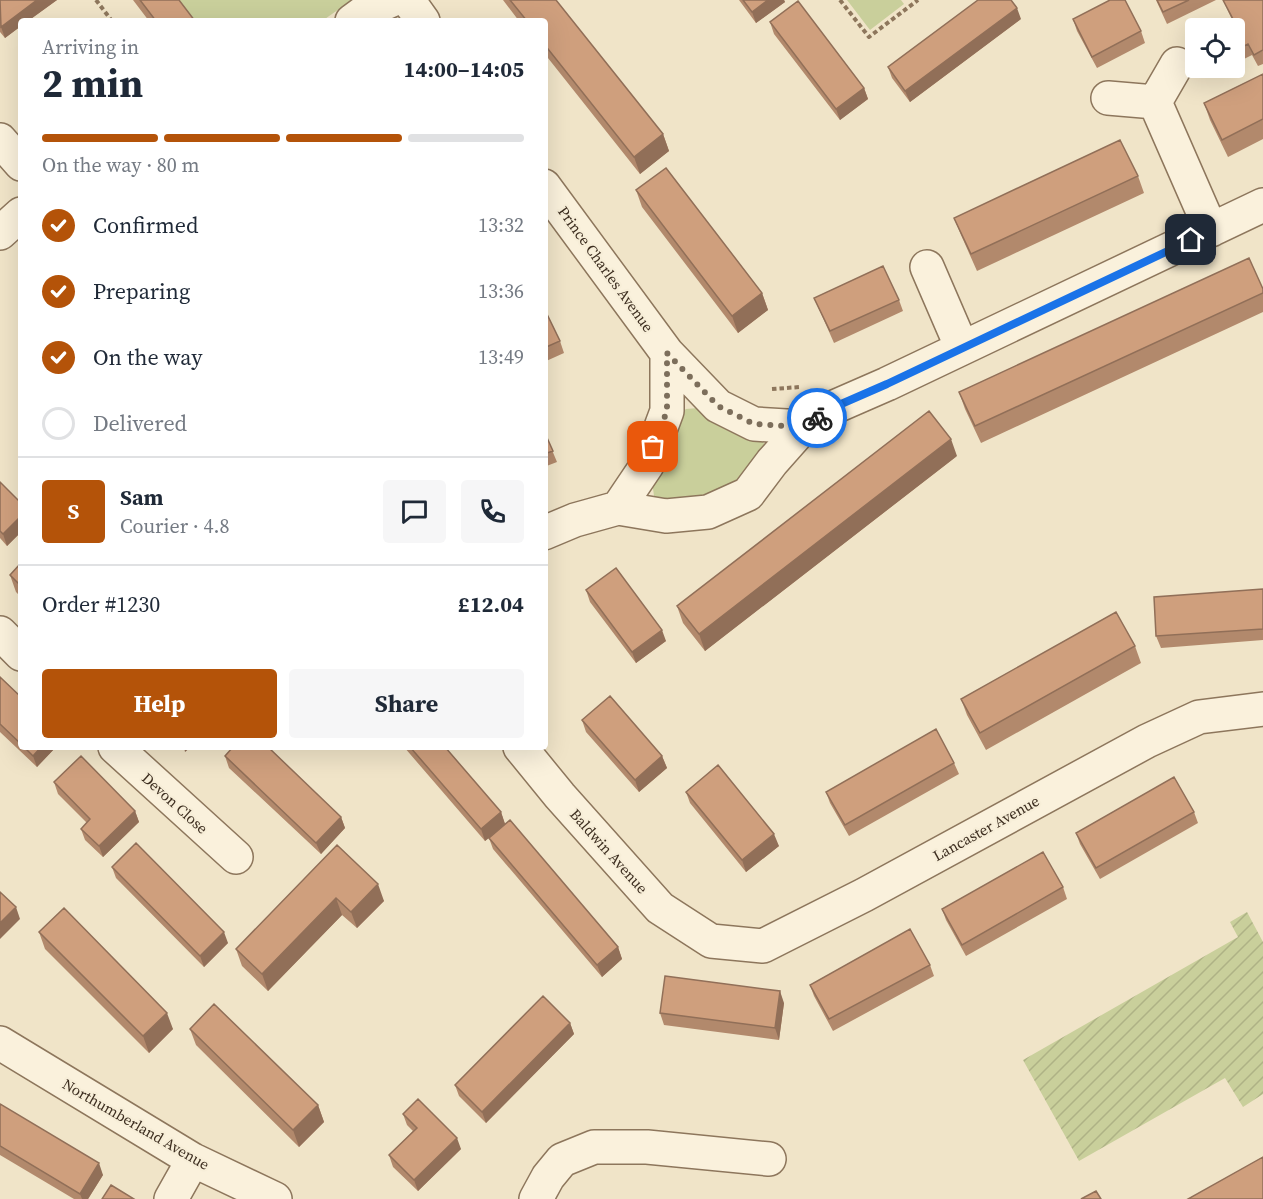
<!DOCTYPE html>
<html lang="en">
<head>
<meta charset="utf-8">
<style>
	:root { --surface:#fff; --page:#f6f6f7; --text:#1f2937; --muted:#747a83; --line:#e0e1e3; --accent:#b45309 }
	body { margin:0; font-family:"Source Serif 4",serif; background:var(--page); color:var(--text); height:100vh; display:flex; flex-direction:column; font-size:22px; white-space:nowrap }
	* { box-sizing:border-box; margin:0 }
	p { font-size:20px; color:var(--muted) }
	.icon { flex:none; width:33px; height:33px; fill:none; stroke:currentColor; stroke-width:2; stroke-linecap:round; stroke-linejoin:round }
	.map { position:relative; flex:1; overflow:hidden }
	.panel { position:absolute; left:18px; top:18px; width:530px; height:732px; display:flex; flex-direction:column; background:var(--surface); border-radius:6px; box-shadow:0 6px 24px #0002 }
	.panel>* { flex:none }
	.controls { position:absolute; left:1185px; top:18px; display:grid; gap:12px }
	.controls a { display:grid; place-items:center; width:60px; height:60px; border-radius:6px; background:var(--surface); box-shadow:0 6px 24px #0002; font-size:30px }
	.pin { position:absolute; display:grid; place-items:center; width:51px; height:51px; color:#fff; margin:-26px; border-radius:12px; box-shadow:0 3px 9px #0006 }
	.courier { position:absolute; display:grid; place-items:center; width:60px; height:60px; margin:-30px; border:4px solid #1a73e8; border-radius:50%; background:#fff; color:#222; box-shadow:0 2px 8px #0007 }
	.headline em { font-style:normal; font-weight:700 }
	.headline div { display:flex; flex-direction:column-reverse }
	.headline { display:flex; align-items:center; justify-content:space-between; height:102px; padding:0 24px }
	h1 { font-size:39px; font-weight:700; line-height:45px }
	.bar { display:grid; grid-template-columns:repeat(4,1fr); gap:9px 6px; align-content:center; height:72px; padding:0 24px }
	.bar i { height:8px; border-radius:4px; background:var(--line) }
	.bar .selected { background:var(--accent) }
	.bar p { grid-column:span 4 }
	.line { display:flex; align-items:center; gap:15px; padding:0 24px; border-top:2px solid var(--line) }
	.line div { flex:1 }
	.round { display:grid; place-items:center; flex:none; width:63px; height:63px; border-radius:6px; background:var(--page) }
	ol { padding:0 24px; list-style:none }
	li { display:flex; align-items:center; gap:18px; height:66px }
	li p { margin-inline-start:auto }
	li .icon { padding:6px; border-radius:50%; background:var(--accent); color:#fff; stroke-width:4 }
	li:last-child { color:var(--muted) }
	li i { width:33px; height:33px; border:3px solid var(--line); border-radius:50% }
	.primary-button { display:flex; gap:12px; margin-top:auto; padding:12px 24px }
	.primary-button a { flex:1; height:69px; border-radius:6px; background:var(--accent); color:#fff; font-size:24px; font-weight:700; line-height:69px; text-align:center }
	.primary-button a+a { background:var(--page); color:var(--text) }
	.map>svg:first-child { display:block }
	.grass { fill:#c9cf9b }
	.garden { fill:url(#garden-furrows) }
	.lines { fill:none; stroke-linecap:round; stroke-linejoin:round }
	.minor-casing { stroke:#8d765c; stroke-width:36 }
	.path { stroke:#8d765c; stroke-width:4; stroke-dasharray:4.5 3; stroke-linecap:butt }
	.minor { stroke:#faf1dc; stroke-width:33 }
	.wall { fill:#b2896c }
	.shaded-wall { fill:#916f58 }
	.building { fill:#cf9f7d; stroke:#916f58; stroke-width:1.5 }
	.done { stroke:#7c6e5b; stroke-width:6; stroke-dasharray:0 10.8 }
	.route { stroke:#1a73e8; stroke-width:8 }
	.labels { text-anchor:middle; dominant-baseline:central; stroke-width:4.5; stroke-linejoin:round; paint-order:stroke }
	.street-label { font-size:15px; fill:#3d2e20; stroke:#f7eed8 }
</style>
</head>
<body>
<div class="map">
<svg width="1263" height="1199" viewBox="0 0 1263 1199">
	<defs>
		<pattern id="garden-furrows" width="10" height="10" patternUnits="userSpaceOnUse" patternTransform="scale(1.5)"><rect width="10" height="10" fill="#c9cf9b"/><path d="M-1 1l2-2M0 10L10 0M9 11l2-2" fill="none" stroke="#aeb285"/></pattern>
	</defs>
	<rect width="100%" height="100%" fill="#f0e4c8"/>
	<!-- grass -->
	<path class="grass" d="M174,0h178l-30,21h-131z
		M847,0h54l3,4 -34,26z
		M698,408l63,30 6,11 -29,32 -33,18 -38,5 -13,-8 -2,-15c14,-21 26,-40 26,-66l8,-6z"/>
	<!-- garden -->
	<path class="garden" d="M1247,912l16,30v152l-20,13 -18,-29 -146,83 -56,-101 215,-123 -8,-15z"/>
	<g class="lines">
		<defs>
			<path id="minor" d="M408,0l15,21
				M352,21l11,-8 29,-13
				M1108,98l47,4 22,-38
				M1155,102l56,128
				M0,140l21,24
				M544,186l123,167 51,53 36,18 49,3
				M0,233l21,-19
				M927,267l35,81
				M618,508l29,-43 20,-54v-58
				M544,533l31,-13 43,-12 48,8 42,-4 40,-18 24,-32 31,-35 29,-19 55,-24 376,-179
				M0,633l21,21
				M115,747l121,110
				M520,747l40,49 100,112 51,33 52,5 101,-51 283,-154 52,-24 64,-8
				M0,1043l193,117 82,39
				M171,1199l22,-39
				M536,1199l12,-22 14,-17 32,-13h53l122,12"/>
		</defs>
		<!-- minor casing -->
		<use href="#minor" class="minor-casing"/>
		<!-- path -->
		<path class="path" d="M96,0l16,21
			M840,0l29,37 49,-37
			M772,389l28,-2"/>
		<!-- minor -->
		<use href="#minor" class="minor"/>
	</g>
	<!-- wall -->
	<path class="wall" d="M0,0h57l-29,21h-7v5l-16,12 -5,-6z
		M133,0h46l16,21h-46z
		M503,0h53l107,134 6,17 -29,23 -96,-121v-32h-25z
		M739,0h45l1,2 -29,21z
		M1156,0h60l-49,24z
		M1223,0h40v64l-5,2 -6,-11 -18,9v-40z
		M1021,19l-111,83 -18,-24 -4,-11z
		M1073,19l68,12 4,12 -48,25 -20,-37z
		M770,22l94,66 4,11 -28,21 -66,-86z
		M1263,74v65l-35,18 -18,-37 -6,-17z
		M1138,176l6,17 -167,78 -16,-36 -7,-17z
		M636,190l126,103 6,17 -30,23 -96,-126z
		M1263,289v23l-282,131 -16,-34 -6,-17z
		M814,298l85,2 4,11 -69,32 -15,-34z
		M544,308l16,33 4,12 -20,9z
		M544,431l13,31 -13,5z
		M957,456l-252,195 -22,-28 -6,-17z
		M0,482l21,21v29l-14,14 -7,-8z
		M21,563v34l-5,-5 -6,-17z
		M1263,589v51l-102,8 -5,-12z
		M586,590l80,51 -30,22 -46,-61z
		M1135,646l6,17 -155,87 -19,-35 -6,-16z
		M0,677l21,20v50h35l-19,20 -37,-35z
		M582,720l80,36 5,12 -28,24 -53,-60z
		M404,747h41l56,65 4,12 113,123 4,12 -20,18 -109,-128 -4,-11 -4,3z
		M225,756l116,61 4,11 -24,26 -92,-86z
		M954,763l5,11 -110,62 -19,-33 -4,-11z
		M54,782l81,29 4,11 -36,35 -18,-17 -4,-11 6,-6 -29,-29z
		M686,792l93,54 -33,26 -56,-69z
		M1194,812l4,11 -98,56 -20,-35 -4,-11z
		M337,845l47,56 -27,27 -15,-13 -74,76 -26,-25 -6,-17z
		M112,867l116,76 -24,24 -88,-89z
		M1063,887l4,12 -101,57 -20,-36 -4,-11z
		M39,932l134,97 -24,24 -104,-104z
		M930,965l4,11 -101,55 -19,-35 -4,-11z
		M784,1003l-5,37 -115,-15 -4,-12z
		M570,1023l4,11 -88,89 -27,-27 -4,-11z
		M190,1029l128,76 6,17 -25,25 -103,-102z
		M0,1104l103,71 -15,24h-14l-74,-44z
		M403,1114l58,35 -43,42 -25,-24 -4,-12 24,-24 -6,-6z"/>
	<!-- shaded-wall -->
	<path class="shaded-wall" d="M37,0h20l-29,21h-7v5l-16,12 -4,-11z
		M768,0h16l1,2 -29,21 -4,-11z
		M1017,8l4,11 -111,83 -5,-11z
		M864,88l4,11 -28,21 -4,-11z
		M663,134l6,17 -29,23 -6,-17z
		M762,293l6,17 -30,23 -6,-17z
		M951,439l6,17 -252,195 -6,-17z
		M21,516v16l-14,14 -4,-12z
		M662,630l4,11 -30,22 -4,-11z
		M41,747h15l-19,20 -4,-11z
		M184,747h7l-6,5z
		M662,756l5,12 -28,24 -4,-12z
		M135,811l4,11 -36,35 -4,-11z
		M501,812l4,12 -20,17 -4,-12z
		M341,817l4,11 -24,26 -5,-11z
		M774,834l5,12 -33,26 -4,-12z
		M378,884l6,17 -27,27 -6,-16z
		M336,898l6,17 -74,76 -6,-17z
		M16,907l4,12 -20,20v-16z
		M224,932l4,11 -24,24 -4,-11z
		M618,947l4,12 -20,18 -5,-12z
		M780,991l4,12 -5,37 -4,-12z
		M167,1013l6,16 -24,24 -6,-17z
		M570,1023l4,11 -88,89 -4,-11z
		M318,1105l6,17 -25,25 -6,-17z
		M457,1138l4,11 -43,42 -4,-11z
		M99,1163l4,12 -15,24h-6l-2,-5z"/>
	<!-- building -->
	<path class="building" d="M0,0h37l-36,27z
		M140,0h39l16,21h-39z
		M510,0h46l107,134 -29,23 -90,-113v-23h-17z
		M743,0h25l-16,12z
		M978,0h33l6,8 -112,83 -17,-24z
		M1110,0h15l16,31 -49,26 -19,-38z
		M1157,0h32l-26,12z
		M1223,0h40v50l-9,5 -6,-11 -14,7v-23h-10l11,-5z
		M798,1l66,87 -28,21 -66,-87z
		M1263,74v45l-41,21 -18,-37z
		M1120,140l18,36 -167,78 -17,-36z
		M666,168l96,125 -30,23 -96,-126z
		M1249,258l14,31v4l-288,133 -16,-34z
		M883,266l16,34 -69,31 -16,-33z
		M544,308l16,33 -16,7z
		M929,411l22,28 -252,195 -22,-28z
		M544,431l9,20 -9,3z
		M0,482l21,21v13l-18,18 -3,-3z
		M21,563v23l-11,-11z
		M616,568l46,62 -30,22 -46,-62z
		M1263,589v40l-107,7 -2,-39z
		M1116,612l19,34 -155,87 -19,-34z
		M0,677l21,20v47l-21,-20z
		M610,696l52,60 -27,24 -53,-60z
		M936,729l18,34 -109,62 -19,-33z
		M24,747h17l-8,9z
		M233,747h35l73,70 -25,26 -91,-87z
		M410,747h35l56,65 -20,17z
		M81,756l54,55 -36,35 -18,-17 9,-10 -36,-37z
		M718,765l56,69 -32,26 -56,-68z
		M1174,777l20,35 -98,56 -20,-35z
		M510,820l108,127 -21,18 -108,-127z
		M136,843l88,89 -24,24 -88,-89z
		M337,845l41,39 -27,28 -15,-14 -74,76 -26,-25z
		M1043,852l20,35 -101,58 -20,-36z
		M0,892l16,15 -16,16z
		M64,908l103,105 -24,23 -104,-104z
		M910,929l20,36 -101,54 -19,-34z
		M665,976l115,15 -5,37 -115,-15z
		M543,996l27,27 -88,89 -27,-27z
		M214,1004l104,101 -25,25 -103,-101z
		M418,1099l39,39 -43,42 -25,-25 28,-27 -14,-14z
		M0,1104l99,59 -19,31 -80,-48z
		M1263,1157v42h-75z
		M111,1185l23,14h-32z
		M1096,1191l5,8h-20z"/>
	<g class="lines">
		<!-- done -->
		<path class="done" d="M653,447l14,-36v-58l51,53 36,18 49,3 14,-9"/>
		<!-- route -->
		<path class="route" d="M817,418l15,-10 55,-24 304,-144"/>
	</g>
	<g class="labels">
		<!-- street labels -->
		<g class="street-label">
			<text transform="translate(606 269) rotate(54)">Prince Charles Avenue</text>
			<text transform="translate(175 803) rotate(42)">Devon Close</text>
			<text transform="translate(986 828) rotate(-29)">Lancaster Avenue</text>
			<text transform="translate(609 851) rotate(48)">Baldwin Avenue</text>
			<text transform="translate(136 1124) rotate(30)">Northumberland Avenue</text>
		</g>
	</g>
</svg>
<div class="controls">
<a><svg class="icon" aria-label="locate" viewBox="0 0 24 24"><circle cx="12" cy="12" r="6"/><path d="M12 2v4M12 18v4M2 12h4M18 12h4"/></svg></a>
</div>
<div class="pin" style="left:653px;top:447px;background:#ea580c"><svg class="icon" aria-label="bag" viewBox="0 0 24 24"><path d="M5 8h14l-1 12H6zM9 8a3 3 0 0 1 6 0"/></svg></div>
<div class="pin" style="left:1191px;top:240px;background:#1f2937"><svg class="icon" aria-label="home" viewBox="0 0 24 24"><path d="M3 11l9-7 9 7M6 9v11h12V9"/></svg></div>
<div class="courier" style="left:817px;top:418px"><svg class="icon" aria-label="bike" viewBox="0 0 24 24"><circle cx="6" cy="16" r="4"/><circle cx="18" cy="16" r="4"/><path d="M6 16l4-8h5l3 8M10 8l3 8H6M13 5h3"/></svg></div>
<section class="panel">
<div class="headline"><div><h1>2 min</h1><p>Arriving in</p></div><em>14:00–14:05</em></div>
<div class="bar"><i class="selected"></i><i class="selected"></i><i class="selected"></i><i></i><p>On the way · 80 m</p></div>
<ol>
<li><svg class="icon" aria-label="check" viewBox="0 0 24 24"><path d="M5 12l5 5 9-10"/></svg>Confirmed<p>13:32</p></li>
<li><svg class="icon" aria-label="check" viewBox="0 0 24 24"><path d="M5 12l5 5 9-10"/></svg>Preparing<p>13:36</p></li>
<li><svg class="icon" aria-label="check" viewBox="0 0 24 24"><path d="M5 12l5 5 9-10"/></svg>On the way<p>13:49</p></li>
<li><i></i>Delivered</li>
</ol>
<div class="line" style="height:108px"><b class="round" style="background:var(--accent);color:#fff">S</b><div><b>Sam</b><p>Courier · 4.8</p></div><a class="round"><svg class="icon" aria-label="chat" viewBox="0 0 24 24"><path d="M4 5h16v11H9l-5 4z"/></svg></a><a class="round"><svg class="icon" aria-label="phone" viewBox="0 0 24 24"><path d="M5 4h4l2 5-3 2q2 4 5 5l2-3 5 2v4C11 20 4 13 5 4z"/></svg></a></div>
<div class="line" style="height:78px"><div>Order #1230</div><b>£12.04</b></div>
<div class="primary-button"><a>Help</a><a>Share</a></div>
</section>
</div>
</body>
</html>
